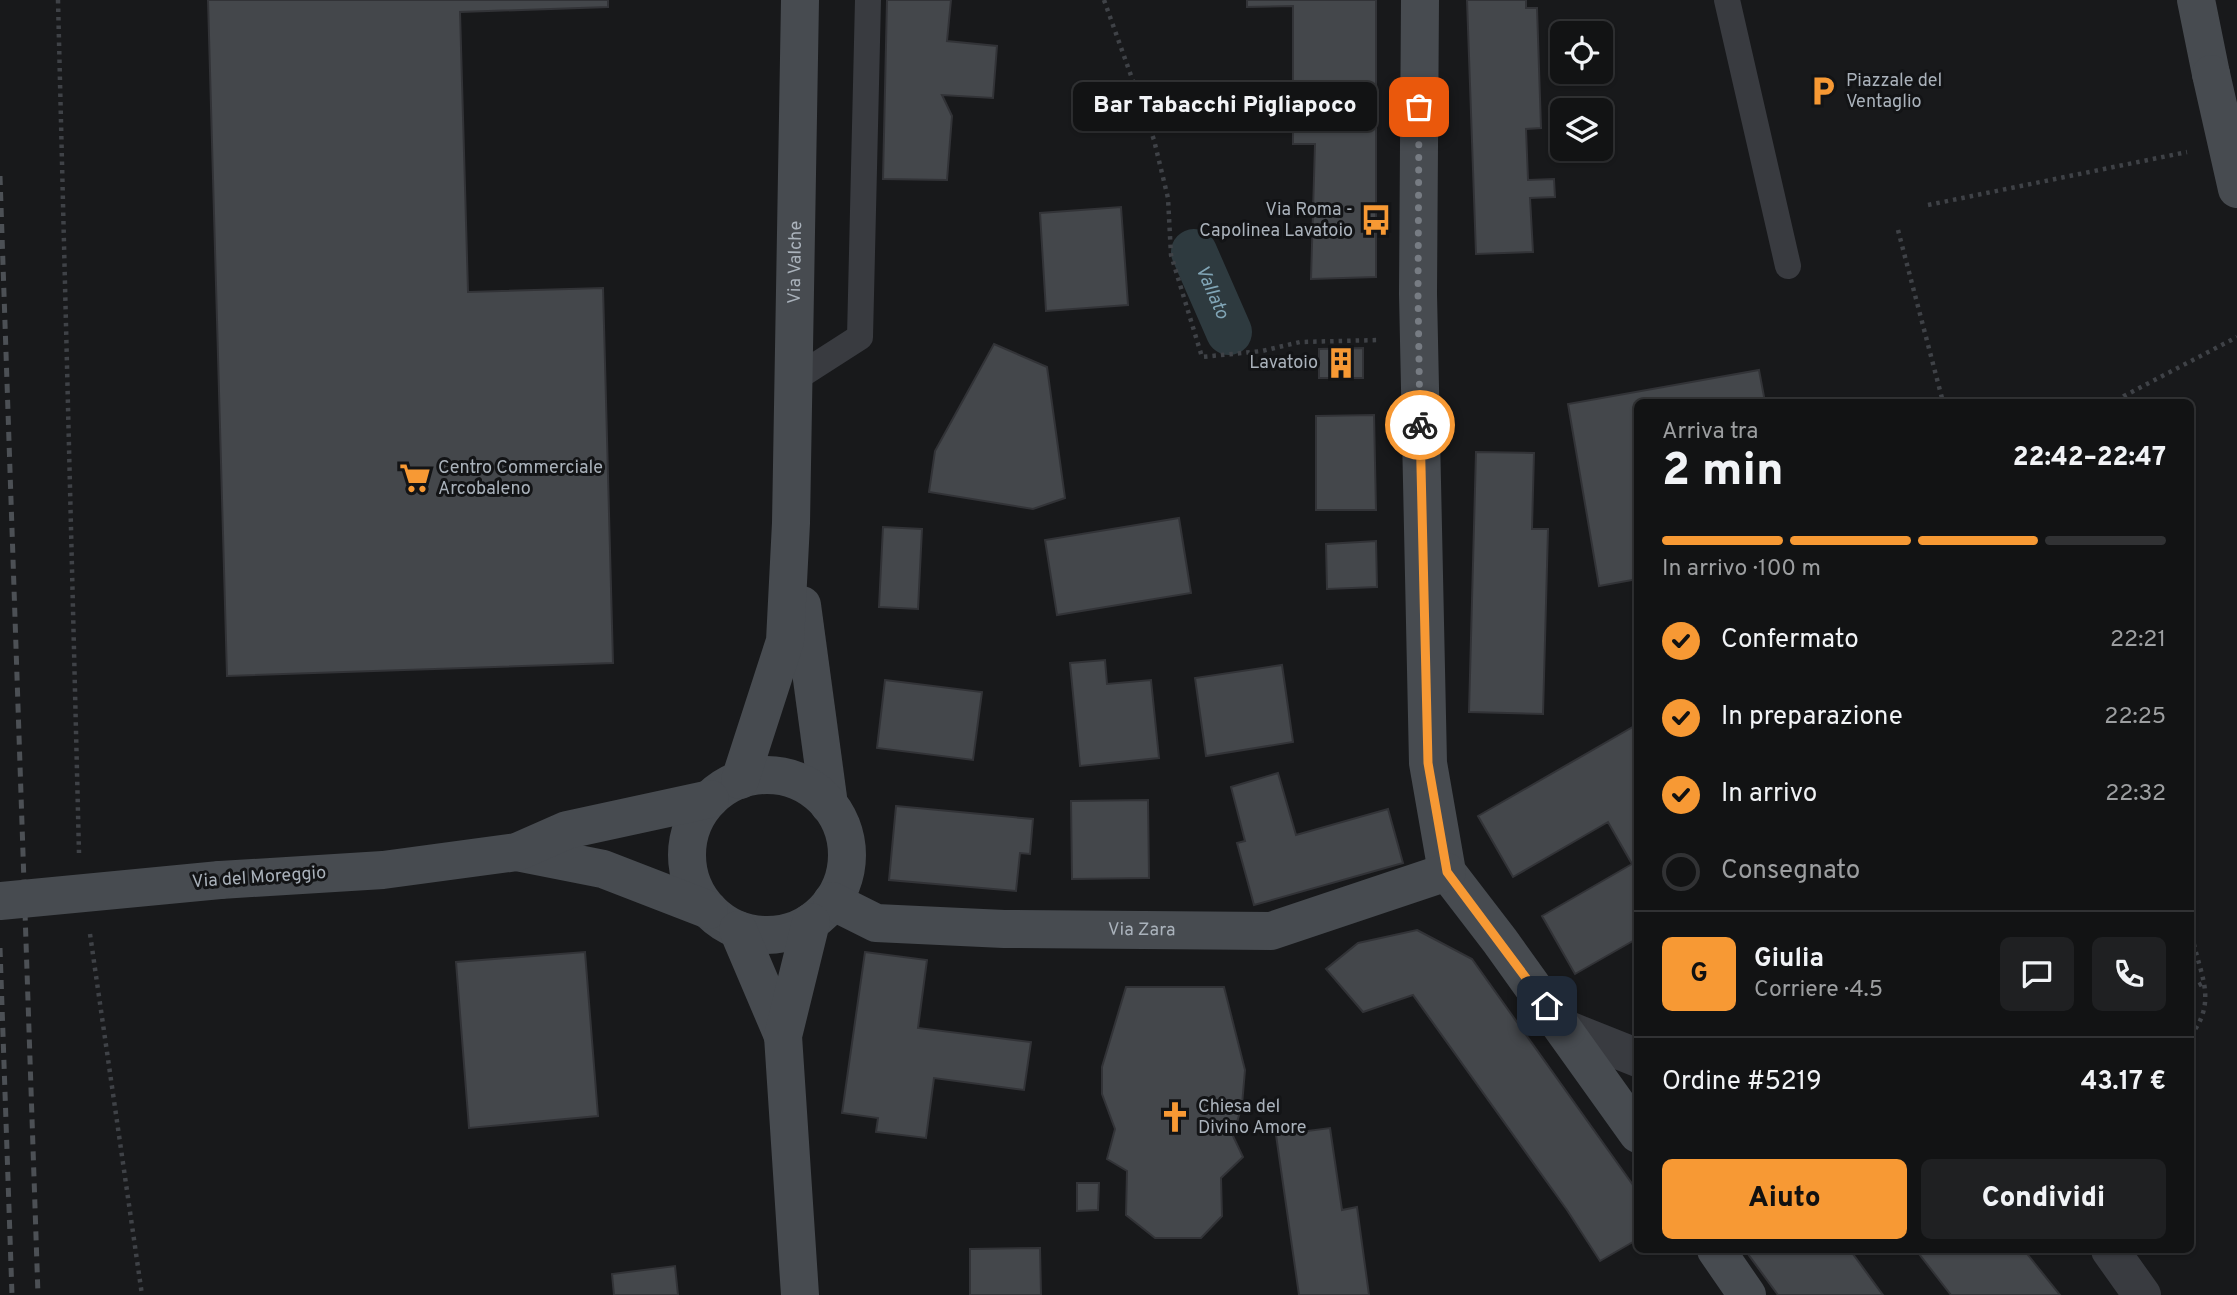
<!DOCTYPE html>
<html lang="it">
<head>
<meta charset="utf-8">
<style>
	:root { --surface:#121314; --page:#1f2022; --text:#f1f3f6; --muted:#9c9ea0; --line:#313234; --accent:#f79934 }
	body { margin:0; font-family:Overpass,sans-serif; background:var(--page); color:var(--text); height:100vh; display:flex; flex-direction:column; font-size:26px; white-space:nowrap }
	* { box-sizing:border-box; margin:0 }
	p { font-size:23px; color:var(--muted) }
	.icon { flex:none; width:38px; height:38px; fill:none; stroke:currentColor; stroke-width:2; stroke-linecap:round; stroke-linejoin:round }
	.map { position:relative; flex:1; overflow:hidden }
	.drawer { position:absolute; left:1634px; top:399px; width:560px; height:854px; display:flex; flex-direction:column; background:var(--surface); border-radius:10px; box-shadow:0 2px 5px #0004,0 0 0 2px var(--line) }
	.drawer>* { flex:none }
	.buttons { position:absolute; left:1550px; top:21px; display:grid; gap:14px }
	.buttons a { display:grid; place-items:center; width:63px; height:63px; border-radius:10px; background:var(--surface); box-shadow:0 2px 5px #0004,0 0 0 2px var(--line); font-size:35px }
	.pin { position:absolute; display:grid; place-items:center; width:60px; height:60px; color:#fff; margin:-30px; border-radius:14px; box-shadow:0 4px 10px #0006 }
	.courier { position:absolute; display:grid; place-items:center; width:70px; height:70px; margin:-35px; border:5px solid #f79934; border-radius:50%; background:#fff; color:#222; box-shadow:0 2px 9px #0007 }
	.bubble { position:absolute; height:49px; border-radius:10px; background:var(--surface); box-shadow:0 2px 5px #0004,0 0 0 2px var(--line); font-size:23px; font-weight:800; line-height:49px; text-align:center }
	.summary em { font-style:normal; font-weight:800 }
	.summary div { display:flex; flex-direction:column-reverse }
	.summary { display:flex; align-items:center; justify-content:space-between; height:119px; padding:0 28px }
	h1 { font-size:46px; font-weight:800; line-height:52px }
	.bar { display:grid; grid-template-columns:repeat(4,1fr); gap:10px 7px; align-content:center; height:84px; padding:0 28px }
	.bar i { height:9px; border-radius:5px; background:var(--line) }
	.bar .current { background:var(--accent) }
	.bar p { grid-column:span 4 }
	.line { display:flex; align-items:center; gap:18px; padding:0 28px; border-top:2px solid var(--line) }
	.line div { flex:1 }
	.round { display:grid; place-items:center; flex:none; width:74px; height:74px; border-radius:10px; background:var(--page) }
	ol { padding:0 28px; list-style:none }
	li { display:flex; align-items:center; gap:21px; height:77px }
	li p { margin-inline-start:auto }
	li .icon { padding:7px; border-radius:50%; background:var(--accent); color:#111; stroke-width:4 }
	li:last-child { color:var(--muted) }
	li i { width:38px; height:38px; border:4px solid var(--line); border-radius:50% }
	.cta { display:flex; gap:14px; margin-top:auto; padding:14px 28px }
	.cta a { flex:1; height:80px; border-radius:10px; background:var(--accent); color:#111; font-size:28px; font-weight:800; line-height:80px; text-align:center }
	.cta a+a { background:var(--page); color:var(--text) }
	.map>svg:first-child { display:block }
	.lines { fill:none; stroke-linecap:round; stroke-linejoin:round }
	.canal { stroke:#2e3a3f; stroke-width:46 }
	.building { fill:#44474b; stroke:#323337; stroke-width:2 }
	.path { stroke:#3f4247; stroke-width:4.5; stroke-dasharray:3.5 5; stroke-linecap:butt }
	.lane { stroke:#393b40; stroke-width:26 }
	.street { stroke:#393b40; stroke-width:38 }
	.secondary { stroke:#474b50; stroke-width:38 }
	.rail { stroke:#4c5055; stroke-width:5; stroke-dasharray:9 7; stroke-linecap:butt }
	.secondary-bridge { stroke:#474b50; stroke-width:38 }
	.done { stroke:#777c83; stroke-width:7; stroke-dasharray:0 12.6 }
	.route { stroke:#f79934; stroke-width:9 }
	.labels { text-anchor:middle; dominant-baseline:central; stroke-width:6; stroke-linejoin:round; paint-order:stroke }
	.poi-label { font-size:18px; fill:#aab2bb; stroke:#131416; text-anchor:start }
	.street-label { font-size:18px; fill:#aab2bb; stroke:#131416 }
	.water-label { font-size:19px; font-style:italic; fill:#81a5b6; stroke:#131416 }
</style>
</head>
<body>
<div class="map">
<svg width="2237" height="1295" viewBox="0 0 2237 1295">
	<rect width="100%" height="100%" fill="#18191b"/>
	<g class="lines">
		<!-- canal -->
		<path class="canal" id="s1" d="M1194,252l35,80"/>
	</g>
	<!-- building -->
	<path class="building" d="M208,0h400v7l-148,5 8,280 135,-4 10,375 -386,13z
		M887,0h64l-4,41 50,5 -4,52 -51,-3 10,21 -5,64 -64,-1z
		M1247,0h129v277l-65,2 4,-135h-22v-138l-46,1z
		M1467,0h59v8h11l4,120 -15,1 2,51 26,-1 1,18 -25,1 3,54 -57,2z
		M1121,207l7,98 -82,6 -6,-98z
		M994,344l53,23 18,131 -32,11 -104,-17 6,-41z
		M1363,348v30h-44v-29z
		M1759,370l6,32h-127v177l-39,7 -31,-182z
		M1374,415l2,95h-60v-94z
		M1476,452l58,1 -2,76h16l-5,185 -74,-2z
		M1179,518l12,75 -134,22 -12,-75z
		M883,527l39,2 -4,80 -39,-2z
		M1376,541l1,46 -50,2 -1,-45z
		M1105,660l2,24 44,-4 8,78 -79,8 -10,-103z
		M1282,665l11,77 -87,14 -11,-78z
		M885,680l97,12 -9,68 -96,-12z
		M1638,724v214l-63,36 -33,-58 90,-52 -24,-42 -95,55 -35,-61z
		M1278,773l18,62 92,-26 15,54 -149,42 -17,-62 8,-2 -14,-54z
		M1148,800l1,78 -77,1 -1,-78z
		M896,806l137,13 -3,35 -10,-1 -4,38 -127,-11z
		M1417,930l55,29 166,233v47l-38,22 -33,-51 -154,-215 -50,17 -37,-43 32,-26z
		M585,952l13,164 -129,12 -13,-166z
		M865,952l62,8 -9,68 113,14 -7,48 -90,-12 -8,60 -50,-6 2,-14 -36,-5z
		M1126,987h98l21,83 -3,35 -9,31 10,21 -22,21 1,38 -21,22h-46l-29,-23 1,-44 -20,-12 8,-30 -13,-35v-27z
		M1330,1128l12,82 15,-3 12,88h-70l-23,-160z
		M1077,1183h22l-1,27 -21,1z
		M1040,1248l1,47h-71v-46z
		M1745,1250h105l33,45h-105z
		M1916,1250h108l36,45h-109z
		M675,1266l3,29h-64l-2,-21z"/>
	<g class="lines">
		<!-- path -->
		<path class="path" d="M58,0l21,853
			M1104,0l50,140 14,58 3,57 31,102 60,-6 38,-9 79,-2
			M1928,205l259,-53
			M1898,230l45,172
			M2117,402l7,-6 113,-59
			M2191,927c4,41 30,70 0,108
			M90,934l52,361
			M2191,989l14,-7"/>
		<!-- lane -->
		<path class="lane" d="M1727,0l61,266
			M793,380l67,-43 8,-337"/>
		<!-- street -->
		<path class="street" d="M1563,1028l75,30
			M2110,1250l32,45"/>
		<!-- secondary -->
		<g class="secondary">
			<path d="M1420,0l-2,294 10,469 19,109 53,69 138,193"/>
			<path d="M2196,0l15,74"/>
			<path d="M802,605l27,200"/>
			<circle cx="767" cy="855" r="80"/>
			<path id="s2" d="M740,780l45,-139 6,-118 9,-523"/>
			<path d="M517,852l86,17 106,41"/>
			<path d="M220,880l163,-10 134,-18 50,-22 143,-31"/>
			<path id="s3" d="M832,901l44,22 128,6 267,2 176,-59"/>
			<path d="M738,930l45,106"/>
			<path d="M1716,1250l31,45"/>
			<path d="M800,1295l-17,-259 28,-114"/>
		</g>
		<!-- rail -->
		<path class="rail" d="M0,176l38,1119
			M0,948l12,347"/>
		<!-- secondary-bridge -->
		<path class="secondary-bridge" d="M2211,74l26,115
			M0,901l220,-21"/>
	</g>
	<g class="lines">
		<!-- done -->
		<path class="done" d="M1419,107l-1,187 2,131"/>
		<!-- route -->
		<path class="route" d="M1420,425l8,338 19,109 100,134"/>
	</g>
	<!-- icons -->
	<defs>
		<symbol id="parking-bare" viewBox="-9 -9 18 18"><path d="M-3.5-5.5H1a3.5 3.5 0 0 1 0 7H-1V5.5H-3.5ZM-1-3.4V-.6H.8a1.4 1.4 0 0 0 0-2.8Z" fill="#f79934" stroke="#131416" stroke-width="2.5" paint-order="stroke"/></symbol>
		<symbol id="bus-bare" viewBox="-9 -9 18 18"><path d="M-5-6H5V4H4V6H2V4H-2V6H-4V4H-5ZM-3.5-4V0h7V-4ZM-3.5 1.2v1.5H-2V1.2ZM2 1.2v1.5H3.5V1.2Z" fill="#f79934" stroke="#131416" stroke-width="2.5" paint-order="stroke"/></symbol>
		<symbol id="building-bare" viewBox="-9 -9 18 18"><path d="M-4-6H4V6H1V3H-1V6H-4ZM-2.5-4.3h1.7v1.8h-1.7ZM.8-4.3h1.7v1.8H.8ZM-2.5-1h1.7V.8h-1.7ZM.8-1h1.7V.8H.8Z" fill="#f79934" stroke="#131416" stroke-width="2.5" paint-order="stroke"/></symbol>
		<symbol id="supermarket-bare" viewBox="-9 -9 18 18"><path d="M-6-5.5h2.5l.6 2H6L4.5 2H-2.5L-4.4-4H-6ZM-1.5 3.2a1.3 1.3 0 1 0 .1 0ZM3 3.2a1.3 1.3 0 1 0 .1 0Z" fill="#f79934" stroke="#131416" stroke-width="2.5" paint-order="stroke"/></symbol>
		<symbol id="church-bare" viewBox="-9 -9 18 18"><path d="M-1.2-6h2.4v3.5h3.3v2.4h-3.3V6h-2.4V-.1h-3.3v-2.4h3.3Z" fill="#f79934" stroke="#131416" stroke-width="2.5" paint-order="stroke"/></symbol>
	</defs>
	<g fill-rule="evenodd">
		<use href="#parking-bare" x="1801" y="69" width="44" height="44"/>
		<use href="#bus-bare" x="1354" y="198" width="44" height="44"/>
		<use href="#building-bare" x="1319" y="341" width="44" height="44"/>
		<use href="#supermarket-bare" x="393" y="456" width="44" height="44"/>
		<use href="#church-bare" x="1153" y="1095" width="44" height="44"/>
	</g>
	<g class="labels">
		<!-- poi labels -->
		<g class="poi-label">
			<text x="1846" y="81">Piazzale del<tspan x="1846" dy="21">Ventaglio</tspan></text>
			<text x="1353" y="210" text-anchor="end">Via Roma -<tspan x="1353" dy="21">Capolinea Lavatoio</tspan></text>
			<text x="1318" y="363" text-anchor="end">Lavatoio</text>
			<text x="438" y="468">Centro Commerciale<tspan x="438" dy="21">Arcobaleno</tspan></text>
			<text x="1198" y="1107">Chiesa del<tspan x="1198" dy="21">Divino Amore</tspan></text>
		</g>
		<!-- street labels -->
		<g class="street-label">
			<text stroke="none"><textPath href="#s2" startOffset="525">Via Valche</textPath></text>
			<text transform="translate(259 878) rotate(-4)">Via del Moreggio</text>
			<text stroke="none"><textPath href="#s3" startOffset="315">Via Zara</textPath></text>
		</g>
		<!-- water labels -->
		<g class="water-label">
			<text stroke="none"><textPath href="#s1" startOffset="44">Vallato</textPath></text>
		</g>
	</g>
</svg>
<div class="buttons">
<a><svg class="icon" aria-label="locate" viewBox="0 0 24 24"><circle cx="12" cy="12" r="6"/><path d="M12 2v4M12 18v4M2 12h4M18 12h4"/></svg></a>
<a><svg class="icon" aria-label="layers" viewBox="0 0 24 24"><path d="M12 4l9 5-9 5-9-5zM3 14l9 5 9-5"/></svg></a>
</div>
<div class="pin" style="left:1419px;top:107px;background:#ea580c"><svg class="icon" aria-label="bag" viewBox="0 0 24 24"><path d="M5 8h14l-1 12H6zM9 8a3 3 0 0 1 6 0"/></svg></div>
<div class="pin" style="left:1547px;top:1006px;background:#1f2937"><svg class="icon" aria-label="home" viewBox="0 0 24 24"><path d="M3 11l9-7 9 7M6 9v11h12V9"/></svg></div>
<div class="courier" style="left:1420px;top:425px"><svg class="icon" aria-label="bike" viewBox="0 0 24 24"><circle cx="6" cy="16" r="4"/><circle cx="18" cy="16" r="4"/><path d="M6 16l4-8h5l3 8M10 8l3 8H6M13 5h3"/></svg></div>
<div class="bubble" style="left:1073px;top:82px;width:304px">Bar Tabacchi Pigliapoco</div>
<section class="drawer">
<div class="summary"><div><h1>2 min</h1><p>Arriva tra</p></div><em>22:42–22:47</em></div>
<div class="bar"><i class="current"></i><i class="current"></i><i class="current"></i><i></i><p>In arrivo · 100 m</p></div>
<ol>
<li><svg class="icon" aria-label="check" viewBox="0 0 24 24"><path d="M5 12l5 5 9-10"/></svg>Confermato<p>22:21</p></li>
<li><svg class="icon" aria-label="check" viewBox="0 0 24 24"><path d="M5 12l5 5 9-10"/></svg>In preparazione<p>22:25</p></li>
<li><svg class="icon" aria-label="check" viewBox="0 0 24 24"><path d="M5 12l5 5 9-10"/></svg>In arrivo<p>22:32</p></li>
<li><i></i>Consegnato</li>
</ol>
<div class="line" style="height:126px"><b class="round" style="background:var(--accent);color:#111">G</b><div><b>Giulia</b><p>Corriere · 4.5</p></div><a class="round"><svg class="icon" aria-label="chat" viewBox="0 0 24 24"><path d="M4 5h16v11H9l-5 4z"/></svg></a><a class="round"><svg class="icon" aria-label="phone" viewBox="0 0 24 24"><path d="M5 4h4l2 5-3 2q2 4 5 5l2-3 5 2v4C11 20 4 13 5 4z"/></svg></a></div>
<div class="line" style="height:91px"><div>Ordine #5219</div><b>43.17 €</b></div>
<div class="cta"><a>Aiuto</a><a>Condividi</a></div>
</section>
</div>
</body>
</html>
